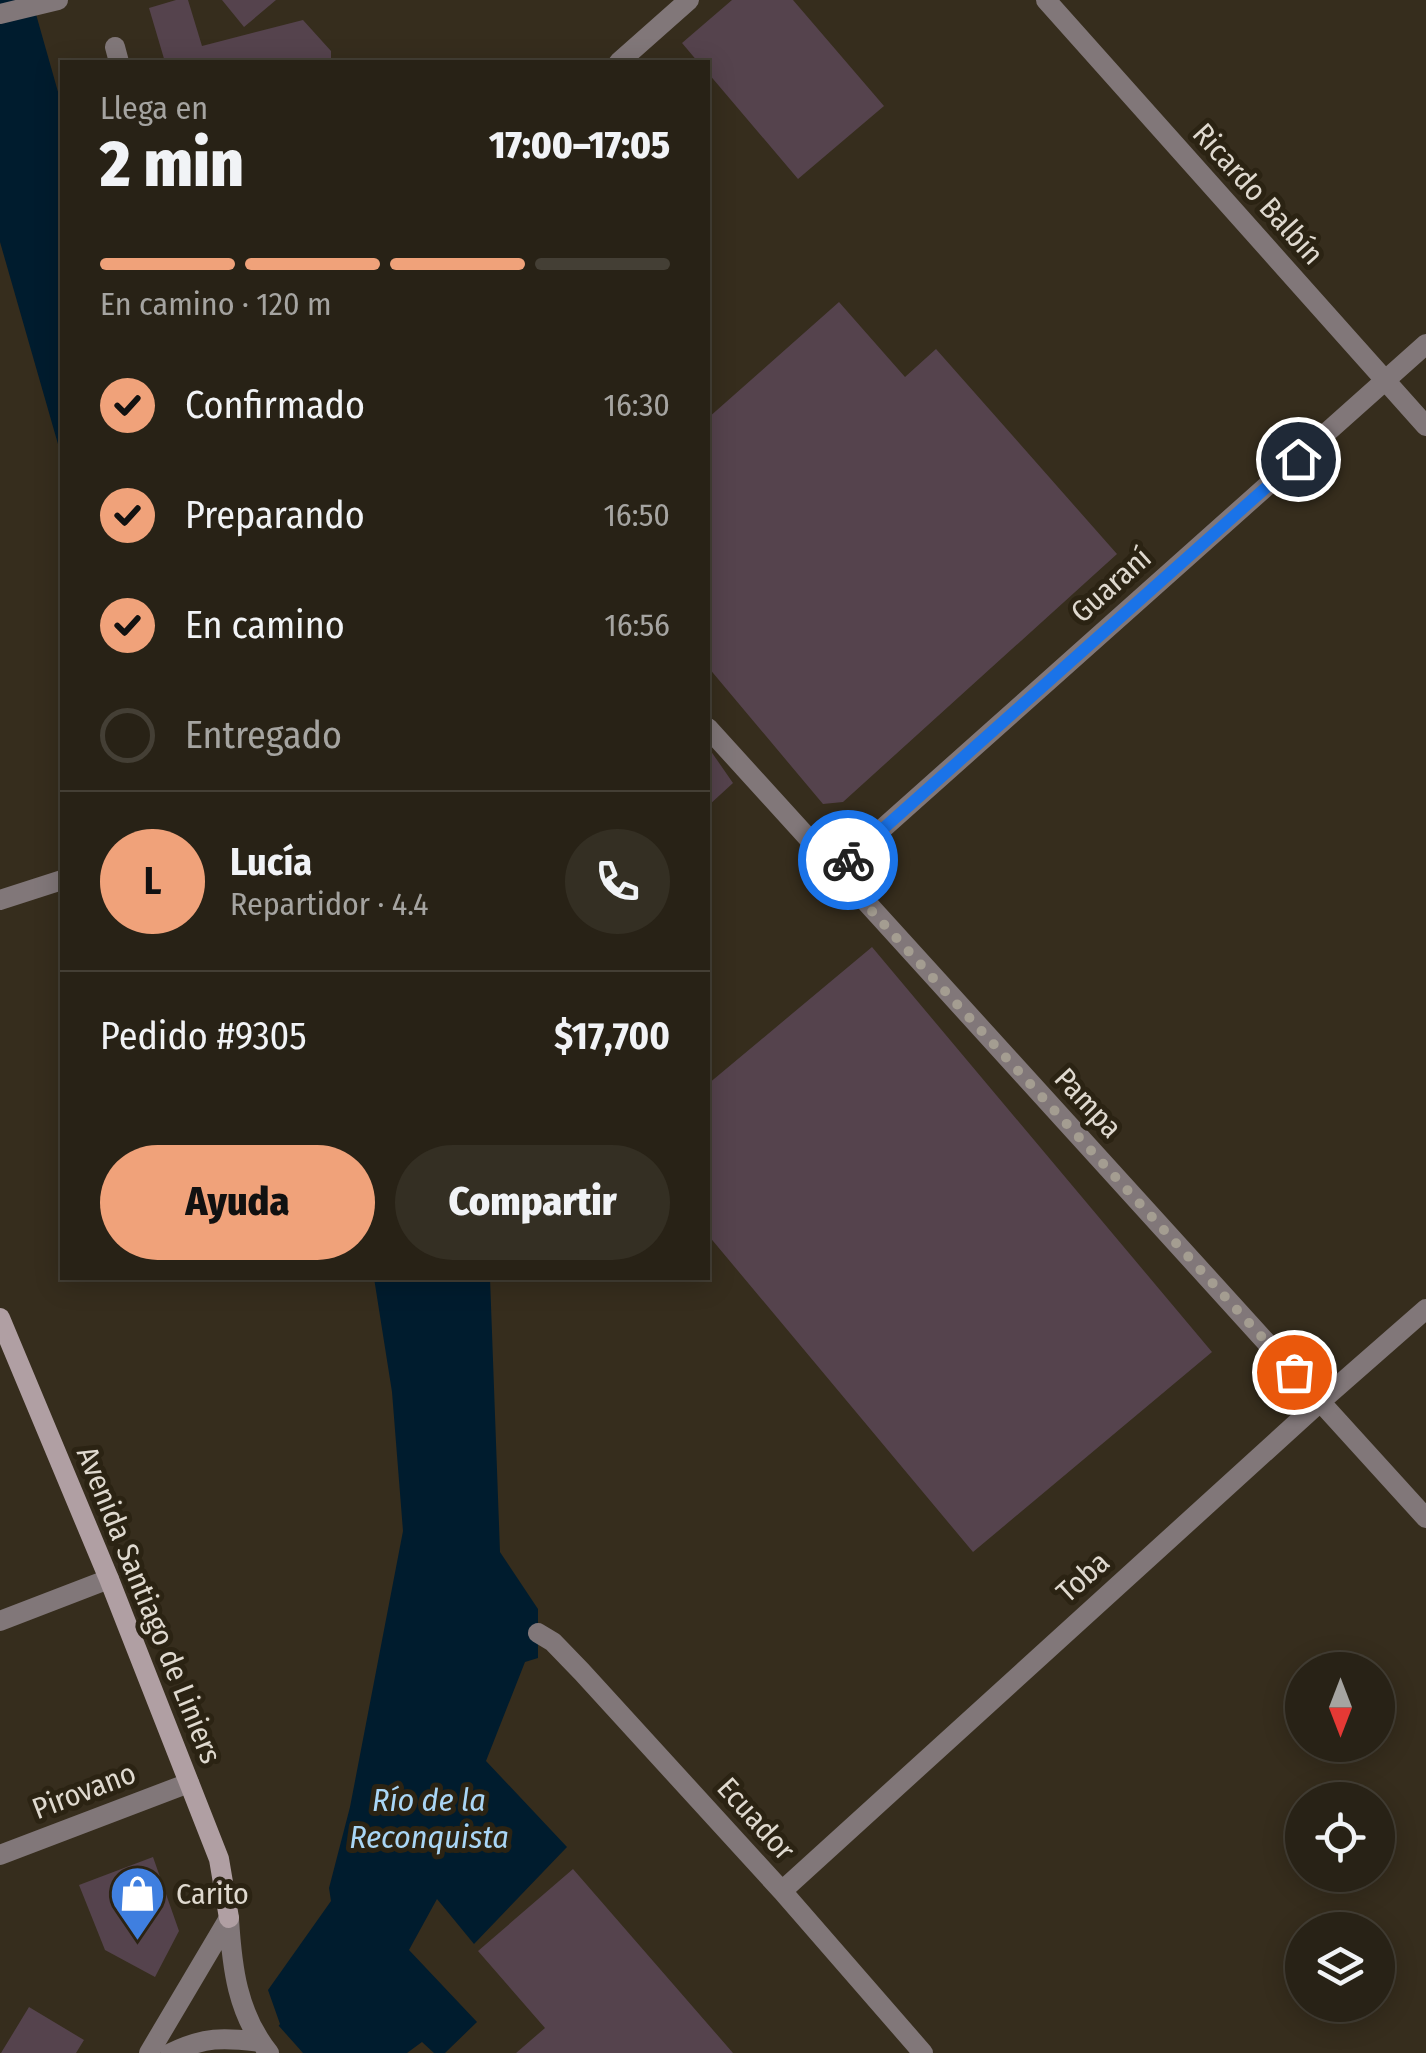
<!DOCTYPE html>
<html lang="es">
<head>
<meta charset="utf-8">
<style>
	:root { --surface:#282216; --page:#342f23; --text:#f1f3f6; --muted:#a5a4a1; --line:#443f35; --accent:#f0a27a }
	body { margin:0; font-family:"Fira Sans Condensed",sans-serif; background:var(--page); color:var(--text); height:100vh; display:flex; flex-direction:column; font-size:38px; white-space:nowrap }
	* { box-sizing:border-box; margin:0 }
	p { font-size:32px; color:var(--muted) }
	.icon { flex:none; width:55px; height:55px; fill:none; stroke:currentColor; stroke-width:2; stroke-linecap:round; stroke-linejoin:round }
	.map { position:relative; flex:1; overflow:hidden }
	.sheet { position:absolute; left:60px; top:60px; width:650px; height:1220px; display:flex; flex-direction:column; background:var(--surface); border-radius:0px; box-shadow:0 5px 25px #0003,0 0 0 2px var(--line) }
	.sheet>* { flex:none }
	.needle { width:65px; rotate:180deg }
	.buttons { position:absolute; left:1285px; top:1652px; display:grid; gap:20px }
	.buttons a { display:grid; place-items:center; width:110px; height:110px; border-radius:50%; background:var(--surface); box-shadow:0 5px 25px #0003,0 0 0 2px var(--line); font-size:50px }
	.pin { position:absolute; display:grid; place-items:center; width:85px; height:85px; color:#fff; margin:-42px; border:5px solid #fff; border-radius:50%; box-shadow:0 2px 10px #0007 }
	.courier { position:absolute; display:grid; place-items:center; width:100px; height:100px; margin:-50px; border:8px solid #1a73e8; border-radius:50%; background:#fff; color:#222; box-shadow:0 2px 12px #0007 }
	.headline em { font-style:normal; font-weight:800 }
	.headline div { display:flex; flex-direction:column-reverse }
	.headline { display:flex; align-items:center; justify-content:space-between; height:170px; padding:0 40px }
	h1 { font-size:65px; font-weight:800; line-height:75px }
	.bar { display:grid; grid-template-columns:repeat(4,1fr); gap:15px 10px; align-content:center; height:120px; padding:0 40px }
	.bar i { height:12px; border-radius:8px; background:var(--line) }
	.bar .active { background:var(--accent) }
	.bar p { grid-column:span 4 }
	.line { display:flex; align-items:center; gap:25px; padding:0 40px; border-top:2px solid var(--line) }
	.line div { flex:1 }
	.round { display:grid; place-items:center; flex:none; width:105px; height:105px; border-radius:52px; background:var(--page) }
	ol { padding:0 40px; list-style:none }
	li { display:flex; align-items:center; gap:30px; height:110px }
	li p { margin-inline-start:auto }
	li .icon { padding:10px; border-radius:50%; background:var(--accent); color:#111; stroke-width:4 }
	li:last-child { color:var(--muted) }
	li i { width:55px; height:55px; border:5px solid var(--line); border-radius:50% }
	.button { display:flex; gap:20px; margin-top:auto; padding:20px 40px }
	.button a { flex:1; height:115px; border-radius:60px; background:var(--accent); color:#111; font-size:40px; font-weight:800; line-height:115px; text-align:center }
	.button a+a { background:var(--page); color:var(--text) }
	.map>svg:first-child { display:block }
	.water { fill:#001c2e }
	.pier { fill:#362d1d }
	.building { fill:#55434d }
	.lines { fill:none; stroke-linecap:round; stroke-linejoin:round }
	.minor { stroke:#817779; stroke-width:20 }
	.tertiary { stroke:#817779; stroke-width:20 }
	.secondary { stroke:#b09fa3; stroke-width:20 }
	.done { stroke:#a49d91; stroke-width:10; stroke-dasharray:0 18 }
	.route { stroke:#1a73e8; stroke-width:12 }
	.labels { text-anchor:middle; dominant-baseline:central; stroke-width:10; stroke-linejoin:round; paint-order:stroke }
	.street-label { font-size:30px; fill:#dfd9cf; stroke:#2b2313 }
	.poi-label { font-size:30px; fill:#dfd9cf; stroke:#2b2313; text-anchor:start }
	.water-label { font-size:32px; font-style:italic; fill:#a9d6f6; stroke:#2b2313 }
</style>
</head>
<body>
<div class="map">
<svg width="1426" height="2053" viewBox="0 0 1426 2053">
	<rect width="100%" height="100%" fill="#362d1d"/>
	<!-- water -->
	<path class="water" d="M0,0h32l30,106v352l-62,-216z
		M374,1278h116l10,274 38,57v49l-13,4 -39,99 81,86 -93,97 -37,-45 -28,51 68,72 -32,31h-11l-12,-11 -15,11h-148l21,-29 -12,-34 63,-89 -2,-13 21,-81 53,-276 -11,-139z"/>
	<!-- pier -->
	<path class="pier" d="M278,2025l25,28h-49l9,-15z"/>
	<!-- building -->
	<path class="building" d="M176,0h12l14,46 101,-26 28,31v11h-166l-16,-54z
		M222,0h54l-32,27z
		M732,0h61l91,106 -86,73 -90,-106v-11h-10l-16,-19z
		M839,302l66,75 31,-28 181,205 -274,248 -20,2 -115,-137v-249z
		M708,747l25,36 -25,23z
		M872,947l340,405 -239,200 -265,-317v-151z
		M153,1857l26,74 -24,46 -50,-27 -26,-65z
		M573,1869l160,184h-217l29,-25 -67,-77z
		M29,2007l55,33 -8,13h-75z"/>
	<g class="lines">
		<!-- minor -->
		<path class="minor" d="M1046,0l380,426
			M0,14l58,-14
			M115,47l4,15
			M619,62l70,-62
			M708,728l718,790
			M835,871l591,-527
			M0,900l62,-20
			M0,1621l109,-42
			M538,1633l15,9 29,30 200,219 141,162
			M782,1891l539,-490 105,-92"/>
		<!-- tertiary -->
		<path class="tertiary" d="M0,1855l189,-72
			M229,1919c3,48 8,94 40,134
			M149,2053l80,-135
			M171,2053c33,-16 52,-16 89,-11"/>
		<!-- secondary -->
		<path class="secondary" d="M0,1318l109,261 110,280 10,59"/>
	</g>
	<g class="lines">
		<!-- done -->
		<path class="done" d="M848,860l-13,11 459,501"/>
		<!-- route -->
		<path class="route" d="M848,860l450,-401"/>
	</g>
	<!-- icons -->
	<defs>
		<symbol id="shop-pin" viewBox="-11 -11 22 30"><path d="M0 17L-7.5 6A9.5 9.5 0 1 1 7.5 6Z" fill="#3f7fe0" stroke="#2b2313"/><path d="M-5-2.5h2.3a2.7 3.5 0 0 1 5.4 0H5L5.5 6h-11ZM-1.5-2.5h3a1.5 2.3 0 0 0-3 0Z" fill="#fff"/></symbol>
	</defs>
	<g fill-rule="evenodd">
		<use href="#shop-pin" x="106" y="1862" width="63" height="86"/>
	</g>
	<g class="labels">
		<!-- street labels -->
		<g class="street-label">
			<text transform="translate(1258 194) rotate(48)">Ricardo Balbín</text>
			<text transform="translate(1111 585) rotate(-42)">Guaraní</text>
			<text transform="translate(1088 1103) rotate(47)">Pampa</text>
			<text transform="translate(1083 1577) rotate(-42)">Toba</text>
			<text transform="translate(149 1605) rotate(68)">Avenida Santiago de Liniers</text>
			<text transform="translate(84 1791) rotate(-21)">Pirovano</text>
			<text transform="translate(756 1819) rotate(48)">Ecuador</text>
		</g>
		<!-- poi labels -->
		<g class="poi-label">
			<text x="176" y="1894">Carito</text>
		</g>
		<!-- water labels -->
		<g class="water-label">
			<text x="429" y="1800">Río de la<tspan x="429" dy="37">Reconquista</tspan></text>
		</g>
	</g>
</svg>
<div class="buttons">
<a><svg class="needle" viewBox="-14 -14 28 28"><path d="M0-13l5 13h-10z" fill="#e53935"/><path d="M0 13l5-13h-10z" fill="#a5a4a1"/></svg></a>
<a><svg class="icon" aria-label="locate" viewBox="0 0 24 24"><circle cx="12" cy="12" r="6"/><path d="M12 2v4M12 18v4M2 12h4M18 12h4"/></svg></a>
<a><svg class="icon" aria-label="layers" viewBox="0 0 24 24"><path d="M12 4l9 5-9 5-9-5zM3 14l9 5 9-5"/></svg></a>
</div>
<div class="pin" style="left:1294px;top:1372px;background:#ea580c"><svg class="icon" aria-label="bag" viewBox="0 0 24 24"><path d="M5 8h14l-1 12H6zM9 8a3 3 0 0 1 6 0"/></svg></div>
<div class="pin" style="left:1298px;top:459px;background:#1f2937"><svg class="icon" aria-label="home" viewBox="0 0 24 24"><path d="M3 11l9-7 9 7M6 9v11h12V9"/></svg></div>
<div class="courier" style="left:848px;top:860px"><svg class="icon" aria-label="bike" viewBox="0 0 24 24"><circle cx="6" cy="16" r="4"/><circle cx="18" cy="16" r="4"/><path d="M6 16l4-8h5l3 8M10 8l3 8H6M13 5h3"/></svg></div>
<section class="sheet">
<div class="headline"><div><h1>2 min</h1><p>Llega en</p></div><em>17:00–17:05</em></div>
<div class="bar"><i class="active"></i><i class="active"></i><i class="active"></i><i></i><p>En camino · 120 m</p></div>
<ol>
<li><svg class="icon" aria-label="check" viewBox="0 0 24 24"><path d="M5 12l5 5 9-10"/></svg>Confirmado<p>16:30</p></li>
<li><svg class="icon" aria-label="check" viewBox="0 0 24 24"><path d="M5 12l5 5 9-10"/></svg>Preparando<p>16:50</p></li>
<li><svg class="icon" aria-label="check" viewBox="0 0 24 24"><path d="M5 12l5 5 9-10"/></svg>En camino<p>16:56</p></li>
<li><i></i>Entregado</li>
</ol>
<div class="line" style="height:180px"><b class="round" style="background:var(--accent);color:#111">L</b><div><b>Lucía</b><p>Repartidor · 4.4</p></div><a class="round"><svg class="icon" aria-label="phone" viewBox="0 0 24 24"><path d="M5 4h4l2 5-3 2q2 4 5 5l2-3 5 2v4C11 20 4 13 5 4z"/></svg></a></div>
<div class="line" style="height:130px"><div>Pedido #9305</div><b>$17,700</b></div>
<div class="button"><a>Ayuda</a><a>Compartir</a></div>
</section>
</div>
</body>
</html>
